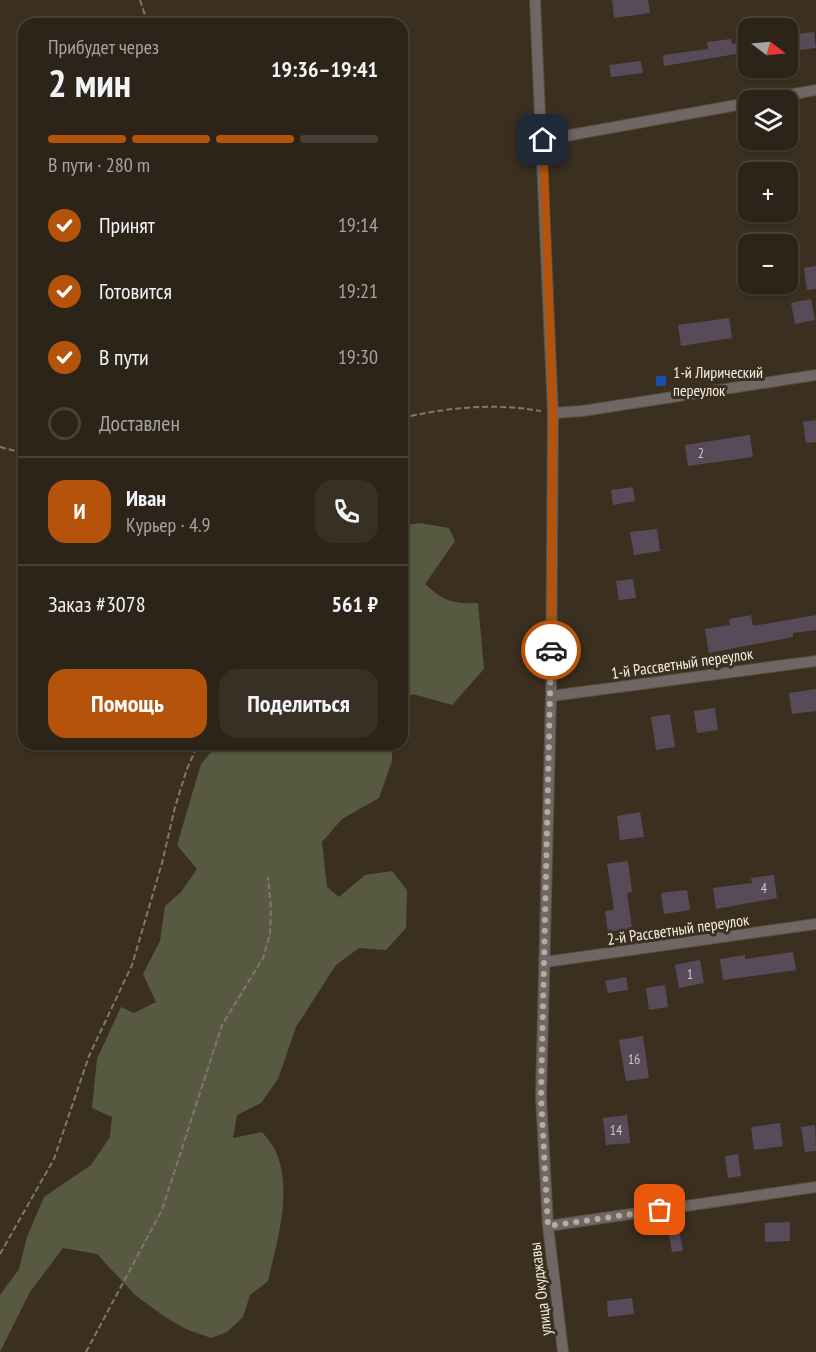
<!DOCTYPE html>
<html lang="ru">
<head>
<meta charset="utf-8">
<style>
	:root { --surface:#2c2418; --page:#383025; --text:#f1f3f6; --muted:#a6a4a2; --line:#484137; --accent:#b45309 }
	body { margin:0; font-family:"PT Sans Narrow",sans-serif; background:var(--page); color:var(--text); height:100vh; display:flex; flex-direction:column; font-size:22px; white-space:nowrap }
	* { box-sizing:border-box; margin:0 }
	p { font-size:20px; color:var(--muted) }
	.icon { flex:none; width:33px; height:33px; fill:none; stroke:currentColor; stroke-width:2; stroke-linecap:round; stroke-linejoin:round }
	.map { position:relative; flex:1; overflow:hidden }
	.drawer { position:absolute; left:18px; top:18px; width:390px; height:732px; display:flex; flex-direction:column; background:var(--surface); border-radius:18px; box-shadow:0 2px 4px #0004,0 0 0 2px var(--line) }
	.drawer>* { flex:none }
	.needle { width:39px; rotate:106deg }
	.tools { position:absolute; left:738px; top:18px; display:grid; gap:12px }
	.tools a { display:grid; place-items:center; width:60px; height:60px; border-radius:12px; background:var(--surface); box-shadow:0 2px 4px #0004,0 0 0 2px var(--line); font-size:30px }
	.pin { position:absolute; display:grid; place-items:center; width:51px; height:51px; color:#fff; margin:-26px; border-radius:12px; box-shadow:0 3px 9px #0006 }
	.courier { position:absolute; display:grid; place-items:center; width:60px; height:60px; margin:-30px; border:4px solid #b45309; border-radius:50%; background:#fff; color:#222; box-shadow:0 2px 8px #0007 }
	.overview em { font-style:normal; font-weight:800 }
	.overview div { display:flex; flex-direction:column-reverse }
	.overview { display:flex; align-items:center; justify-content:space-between; height:102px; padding:0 30px }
	h1 { font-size:39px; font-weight:800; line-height:45px }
	.bar { display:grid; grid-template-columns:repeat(4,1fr); gap:9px 6px; align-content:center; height:72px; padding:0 30px }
	.bar i { height:8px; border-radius:4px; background:var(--line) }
	.bar .current { background:var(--accent) }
	.bar p { grid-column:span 4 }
	.line { display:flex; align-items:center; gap:15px; padding:0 30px; border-top:2px solid var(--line) }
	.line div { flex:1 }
	.round { display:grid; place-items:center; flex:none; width:63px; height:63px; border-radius:18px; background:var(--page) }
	ol { padding:0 30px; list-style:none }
	li { display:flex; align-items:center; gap:18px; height:66px }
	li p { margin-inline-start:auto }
	li .icon { padding:6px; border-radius:50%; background:var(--accent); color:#fff; stroke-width:4 }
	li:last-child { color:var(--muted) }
	li i { width:33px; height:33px; border:3px solid var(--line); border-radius:50% }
	.button { display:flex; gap:12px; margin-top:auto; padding:12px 30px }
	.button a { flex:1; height:69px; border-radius:18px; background:var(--accent); color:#fff; font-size:24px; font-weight:800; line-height:69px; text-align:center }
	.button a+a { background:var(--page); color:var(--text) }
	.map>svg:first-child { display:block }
	.green { fill:#575a41 }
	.building { fill:#594a59 }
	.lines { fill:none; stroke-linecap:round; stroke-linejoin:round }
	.street-casing { stroke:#594f40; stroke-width:12 }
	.path { stroke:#81776a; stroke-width:2; stroke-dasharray:6 3; stroke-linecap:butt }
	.street { stroke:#706663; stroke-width:10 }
	.done { stroke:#b5aca0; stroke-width:6; stroke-dasharray:0 10.8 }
	.route { stroke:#b45309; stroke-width:8 }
	.transit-dot { fill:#1a4fb4; stroke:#3b3020; stroke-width:2 }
	.labels { text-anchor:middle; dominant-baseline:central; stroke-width:6; stroke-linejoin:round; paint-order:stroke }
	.number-label { font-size:14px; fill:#d0c6c2 }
	.poi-label { font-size:16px; fill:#f7efe5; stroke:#3b3020; text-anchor:start }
	.street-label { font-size:16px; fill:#f7efe5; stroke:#3b3020 }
</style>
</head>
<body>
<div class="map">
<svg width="816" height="1352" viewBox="0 0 816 1352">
	<rect width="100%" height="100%" fill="#3b3020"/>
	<!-- green -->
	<path class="green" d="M419,523l30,5 6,13 -30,43c19,17 27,20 53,19l6,66 -32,36 -39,-11 -11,7v-175z
		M218,744h174v17l-13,37 -37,21 -20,23 5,45 12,10 26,-22 27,-4 15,19 -1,38 -20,22 -27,-2 -23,17 -40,62 -18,52 -17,24 -24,12 -4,23 29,-6c5,6 11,13 14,20 17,40 1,89 -8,129l-18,14 -7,22 -16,15 -16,6 -25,-9 -21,-12 -30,-22 -38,-41 -34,-6 -33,44 -30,60v-57l19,-26 8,-32 17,-40 47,-32 19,-28 2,-20 -20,-9 5,-49 24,-52 13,6 22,-11 -13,-28 17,-33 5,-35 16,-14 16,-23 -20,-24 24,-81z"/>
	<!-- building -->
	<path class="building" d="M612,0h36l2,13 -36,5z
		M814,32l2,16 -24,3 -3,-16z
		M731,39l1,5 16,-3v11l-84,14 -1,-11 45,-6 -1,-7z
		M641,61l2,12 -32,4 -2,-12z
		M816,266v23l-9,1 -3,-22z
		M811,299l4,21 -20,4 -4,-21z
		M729,318l3,20 -51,8 -3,-21z
		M816,420v22l-10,1 -3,-21z
		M750,435l3,22 -65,9 -3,-21z
		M633,487l2,14 -22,4 -2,-15z
		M657,529l3,22 -26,4 -4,-23z
		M633,579l3,19 -17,2 -3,-19z
		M751,615l2,11 63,-11v15l-23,3v4l-84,16 -4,-24 25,-4 -1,-6z
		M816,689v22l-24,3 -3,-21z
		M715,708l3,22 -21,3 -3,-22z
		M670,714l5,33 -19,3 -5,-33z
		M640,812l4,25 -24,3 -3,-24z
		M628,861l4,31 -5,1 5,35 -24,4 -3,-21 9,-1 -7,-46z
		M774,875l3,23 -61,11 -3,-21 39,-5 -1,-5z
		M687,890l3,20 -26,4 -3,-21z
		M793,952l3,18 -73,10 -3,-21 25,-4v4z
		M700,960l4,23 -25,5 -4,-23z
		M626,977l2,13 -20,3 -3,-12z
		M665,985l3,22 -19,3 -3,-22z
		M643,1036l6,42 -23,3 -7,-41z
		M627,1115l3,28 -24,2 -3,-27z
		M780,1123l3,23 -29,4 -3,-23z
		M815,1125l1,26 -11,1 -4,-25z
		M738,1154l3,22 -13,2 -3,-22z
		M790,1222v19l-25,1v-19z
		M679,1228l4,23 -11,1 -4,-22z
		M632,1298l2,16 -26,3 -1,-16z"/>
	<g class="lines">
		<defs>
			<path id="street" d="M535,0l18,413 -2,283 -10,401 7,129 15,126
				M761,100l55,-10
				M543,140l205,-37
				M553,413l29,-2 234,-36
				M551,696l265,-35
				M545,962l271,-38
				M548,1226l268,-39"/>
		</defs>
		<!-- street casing -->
		<use href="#street" class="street-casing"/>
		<!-- path -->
		<path class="path" d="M140,0l8,24
			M402,418c46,-11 93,-15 139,-7
			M0,447l24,6
			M0,1254l54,-95 35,-103 43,-91 30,-102 13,-56 12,-38 11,-25
			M86,1352l76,-142 60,-185 41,-67 7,-24 1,-25 -3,-32"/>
		<!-- street -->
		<use href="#street" class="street"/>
	</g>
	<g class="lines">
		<!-- done -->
		<path class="done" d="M551,650l-10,447 7,129 112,-16"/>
		<!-- route -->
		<path class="route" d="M543,140l10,273 -2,237"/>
	</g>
	<!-- markers -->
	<rect class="transit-dot" x="655" y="375" width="12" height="12" rx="3"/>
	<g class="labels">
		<!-- number labels -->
		<g class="number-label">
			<text x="701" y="453">2</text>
			<text x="764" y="888">4</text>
			<text x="690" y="974">1</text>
			<text x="634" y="1059">16</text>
			<text x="616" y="1130">14</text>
		</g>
		<!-- poi labels -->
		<g class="poi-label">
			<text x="673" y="372">1-й Лирический<tspan x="673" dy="18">переулок</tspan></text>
		</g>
		<!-- street labels -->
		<g class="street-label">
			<text transform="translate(682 663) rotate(-8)">1-й Рассветный переулок</text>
			<text transform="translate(678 929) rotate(-8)">2-й Рассветный переулок</text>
			<text transform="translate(540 1289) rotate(-97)">улица Окуджавы</text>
		</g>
	</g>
</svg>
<div class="tools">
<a><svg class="needle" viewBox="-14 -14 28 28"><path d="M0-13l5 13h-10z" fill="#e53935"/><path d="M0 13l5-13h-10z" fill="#a6a4a2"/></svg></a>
<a><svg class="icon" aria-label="layers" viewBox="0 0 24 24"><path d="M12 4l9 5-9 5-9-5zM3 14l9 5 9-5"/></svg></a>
<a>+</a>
<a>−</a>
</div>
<div class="pin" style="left:660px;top:1210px;background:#ea580c"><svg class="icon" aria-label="bag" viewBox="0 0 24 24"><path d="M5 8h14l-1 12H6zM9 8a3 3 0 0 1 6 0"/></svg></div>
<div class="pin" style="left:543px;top:140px;background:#1f2937"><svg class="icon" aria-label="home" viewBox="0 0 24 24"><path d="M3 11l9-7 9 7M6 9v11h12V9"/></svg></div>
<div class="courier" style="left:551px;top:650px"><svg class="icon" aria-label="car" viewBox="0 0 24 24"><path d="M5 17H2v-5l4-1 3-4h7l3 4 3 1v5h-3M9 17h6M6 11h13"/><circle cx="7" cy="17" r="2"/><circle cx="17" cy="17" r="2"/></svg></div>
<section class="drawer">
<div class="overview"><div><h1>2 мин</h1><p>Прибудет через</p></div><em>19:36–19:41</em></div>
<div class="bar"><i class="current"></i><i class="current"></i><i class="current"></i><i></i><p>В пути · 280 m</p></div>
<ol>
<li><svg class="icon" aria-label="check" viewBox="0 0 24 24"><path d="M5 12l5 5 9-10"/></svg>Принят<p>19:14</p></li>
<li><svg class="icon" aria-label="check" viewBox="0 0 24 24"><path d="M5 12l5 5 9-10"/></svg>Готовится<p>19:21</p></li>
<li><svg class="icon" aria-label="check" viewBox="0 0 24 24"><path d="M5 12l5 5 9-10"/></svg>В пути<p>19:30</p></li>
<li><i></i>Доставлен</li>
</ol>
<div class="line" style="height:108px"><b class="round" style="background:var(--accent);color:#fff">И</b><div><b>Иван</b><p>Курьер · 4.9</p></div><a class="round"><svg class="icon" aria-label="phone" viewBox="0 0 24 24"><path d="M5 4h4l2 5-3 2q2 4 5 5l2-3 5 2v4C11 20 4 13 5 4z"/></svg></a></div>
<div class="line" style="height:78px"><div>Заказ #3078</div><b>561 ₽</b></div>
<div class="button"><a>Помощь</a><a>Поделиться</a></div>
</section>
</div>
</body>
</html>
